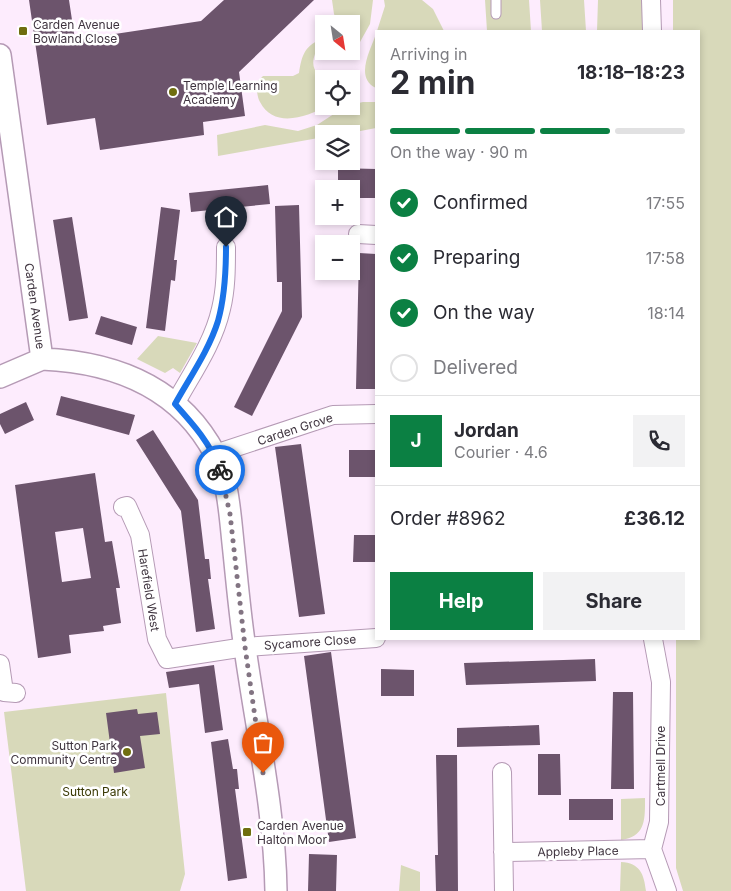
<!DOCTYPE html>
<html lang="en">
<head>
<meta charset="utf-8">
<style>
	:root { --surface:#fff; --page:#f2f2f3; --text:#2b2b33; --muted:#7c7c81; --line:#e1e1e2; --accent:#0b8043 }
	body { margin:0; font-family:Inter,sans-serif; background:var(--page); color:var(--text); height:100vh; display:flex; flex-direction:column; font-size:19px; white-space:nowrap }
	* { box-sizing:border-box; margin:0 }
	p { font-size:16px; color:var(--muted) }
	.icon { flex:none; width:28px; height:28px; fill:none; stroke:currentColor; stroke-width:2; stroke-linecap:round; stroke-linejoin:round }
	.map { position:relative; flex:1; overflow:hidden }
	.drawer { position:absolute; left:375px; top:30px; width:325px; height:610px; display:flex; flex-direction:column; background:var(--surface); border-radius:0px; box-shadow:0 2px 8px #0003 }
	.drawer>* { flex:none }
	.needle { width:32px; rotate:150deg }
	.buttons { position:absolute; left:315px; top:15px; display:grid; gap:10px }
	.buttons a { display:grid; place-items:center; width:45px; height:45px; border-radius:0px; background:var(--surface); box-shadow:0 2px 8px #0003; font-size:25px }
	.pin { position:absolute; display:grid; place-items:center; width:42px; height:42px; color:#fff; margin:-51px -21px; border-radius:50% 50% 50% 0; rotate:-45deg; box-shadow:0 0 5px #0007 }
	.pin .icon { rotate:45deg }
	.courier { position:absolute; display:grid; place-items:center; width:50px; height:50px; margin:-25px; border:4px solid #1a73e8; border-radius:50%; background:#fff; color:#222; box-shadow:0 1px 6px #0007 }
	.head em { font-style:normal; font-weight:700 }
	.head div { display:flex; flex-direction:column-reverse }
	.head { display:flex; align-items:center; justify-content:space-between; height:85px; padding:0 15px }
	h1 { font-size:32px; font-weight:700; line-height:38px }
	.bar { display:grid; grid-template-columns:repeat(4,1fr); gap:8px 5px; align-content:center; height:60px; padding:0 15px }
	.bar i { height:6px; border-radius:4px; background:var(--line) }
	.bar .selected { background:var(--accent) }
	.bar p { grid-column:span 4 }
	.line { display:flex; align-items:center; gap:12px; padding:0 15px; border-top:1px solid var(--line) }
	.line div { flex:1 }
	.round { display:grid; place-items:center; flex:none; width:52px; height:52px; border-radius:0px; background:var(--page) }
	ol { padding:0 15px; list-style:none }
	li { display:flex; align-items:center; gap:15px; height:55px }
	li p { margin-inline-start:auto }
	li .icon { padding:5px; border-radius:50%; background:var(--accent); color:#fff; stroke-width:4 }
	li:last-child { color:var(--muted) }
	li i { width:28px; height:28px; border:2px solid var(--line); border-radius:50% }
	.cta { display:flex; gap:10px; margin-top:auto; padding:10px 15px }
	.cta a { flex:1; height:58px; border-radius:0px; background:var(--accent); color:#fff; font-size:20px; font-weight:700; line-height:58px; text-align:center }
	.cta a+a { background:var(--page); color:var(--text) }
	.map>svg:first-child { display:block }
	.green { fill:#d8d9ba }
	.building { fill:#6c546c; fill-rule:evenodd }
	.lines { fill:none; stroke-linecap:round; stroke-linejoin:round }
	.service-casing { stroke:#b59ab5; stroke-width:11 }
	.minor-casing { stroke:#b59ab5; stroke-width:20 }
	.tertiary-casing { stroke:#b59ab5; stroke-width:24 }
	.service { stroke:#fff; stroke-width:9 }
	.minor { stroke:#fff; stroke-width:18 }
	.tertiary { stroke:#fff; stroke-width:21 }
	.done { stroke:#827482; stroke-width:5; stroke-dasharray:0 9 }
	.route { stroke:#1a73e8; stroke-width:6 }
	.poi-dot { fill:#6f6e0f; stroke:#fff; stroke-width:2 }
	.labels { text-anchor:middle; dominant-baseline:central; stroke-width:5; stroke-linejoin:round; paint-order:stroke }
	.poi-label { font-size:12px; fill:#3f343f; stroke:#fff; text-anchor:start }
	.street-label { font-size:12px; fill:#3f343f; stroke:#fff }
	.park-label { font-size:12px; fill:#383702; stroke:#fff }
</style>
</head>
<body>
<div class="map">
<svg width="731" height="891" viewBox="0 0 731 891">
	<rect width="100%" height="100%" fill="#fdecfd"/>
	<!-- green -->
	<path class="green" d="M332,0h41l-3,24 -10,18 -9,-1v-17h-12l-5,-10z
		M384,0h38l11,9 11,22h-67l8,-25z
		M485,0h44l2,31h-44z
		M540,0h44l2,31h-44z
		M598,0h46l1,31h-48z
		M673,0h58v891h-48l-7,-23v-229h23v-608h-26z
		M376,34v54c-22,-10 -5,-39 0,-54z
		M324,38v13h5l-14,3c-6,17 5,19 9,31 2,5 0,15 0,21h3c-20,11 -53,23 -67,-4 -3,-5 -3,-13 -4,-19l7,-7h30l6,-3c3,-19 6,-28 25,-35z
		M363,102h13v26l-31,6h-21v3l-106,19 -1,-21 48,-10 33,6 19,-6 29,-19z
		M158,336l39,7 -17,30 -7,-5 -8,5 -28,-14z
		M166,693l19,181 -5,17h-154l-22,-179z
		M645,798c0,21 1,39 -24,42v-41z
		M621,862c19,1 23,12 25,29h-26z
		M401,865l19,7v19h-21z"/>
	<!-- building -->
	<path class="building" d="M29,0h40l6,40 126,-19 23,-21h90l-75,72 6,44 -42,6 1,13 -104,15 -5,-32 -48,7z
		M338,168l38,1v29h-25v-9h-13z
		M268,185l2,19 -30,3v3l-20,2v-3l-29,3 -2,-19z
		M299,205l3,112 -50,99 -18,-9 48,-96v-29h-5l-2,-76z
		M161,207l19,3 -6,50h3l-2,21 -4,-1 -6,51 -19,-3z
		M72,217l16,101 -19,3 -16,-101z
		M359,253l17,1v135h-20z
		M101,316l36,11 -5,18 -37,-11z
		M61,396l74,19 -6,20 -73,-20z
		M26,402l8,18 -29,14 -5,-10v-10z
		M153,430l45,70 7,59h4l2,20h-3l7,50 -19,3 -15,-121 -45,-71z
		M301,444l24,170 -26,3 -24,-170z
		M349,450h27v27h-27z
		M95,473l10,69 7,-1 8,47h-4l5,35 -18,3 1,5 -35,4 2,18 -33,5 -23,-173zM83,528l8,50 -29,4 -7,-50z
		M354,535h22v27h-23z
		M331,652l25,186 -27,4 -25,-186z
		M595,659l1,22 -130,4 -2,-22z
		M214,665l9,65 -18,3 -6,-49 -30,4 -3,-16z
		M381,669l33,1v26h-33z
		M613,692h20l1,97h-23z
		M137,709l1,5 19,-2 3,22 -20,2 5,32 -31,5 -8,-60z
		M539,725l1,20 -83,2v-19z
		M228,739l5,30h4l2,20h-4l12,89 -19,3 -17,-139z
		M538,754h22l1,41h-23z
		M436,755h21l1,136h-22l-1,-36h3z
		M569,799h44v21h-44z
		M309,854l28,1 -1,36h-28z"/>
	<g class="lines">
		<defs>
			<path id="service" d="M496,0v14"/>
			<path id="minor" d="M651,0l1,31
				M358,234l18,1
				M175,404c17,-31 38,-60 46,-95 5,-20 5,-41 5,-62
				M215,454l118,-39 43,-1
				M123,507l4,-1 13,29 17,104 10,20 78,-12 131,-9
				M653,639l8,43 -2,140 -7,27 15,42
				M0,664l4,28 12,1
				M502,772l2,119
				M503,852l149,-3"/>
			<path id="tertiary" d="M0,55l42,304c72,3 137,27 173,95 13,26 15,60 18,89 4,37 7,75 13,112 11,76 29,160 30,236
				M0,377l42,-18"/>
		</defs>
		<!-- service casing -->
		<use href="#service" class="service-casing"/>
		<!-- minor casing -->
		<use href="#minor" class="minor-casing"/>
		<!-- tertiary casing -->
		<use href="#tertiary" class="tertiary-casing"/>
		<!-- service -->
		<use href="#service" class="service"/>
		<!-- minor -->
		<use href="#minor" class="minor"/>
		<!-- tertiary -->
		<use href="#tertiary" class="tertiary"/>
	</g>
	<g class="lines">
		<!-- done -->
		<path class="done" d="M220,470l10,44 15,133 18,126"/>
		<!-- route -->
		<path class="route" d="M220,470c-9,-26 -27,-46 -45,-66 15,-27 34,-54 43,-83 7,-25 8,-49 8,-74"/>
	</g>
	<!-- markers -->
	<g class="poi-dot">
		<rect x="18" y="26" width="10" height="10" rx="2.5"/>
		<circle cx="173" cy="92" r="5"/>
		<circle cx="127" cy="752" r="5"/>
		<rect x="242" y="827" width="10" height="10" rx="2.5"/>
	</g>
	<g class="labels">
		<!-- poi labels -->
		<g class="poi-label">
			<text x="33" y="24">Carden Avenue<tspan x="33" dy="14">Bowland Close</tspan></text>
			<text x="183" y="85">Temple Learning<tspan x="183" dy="14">Academy</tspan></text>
			<text x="117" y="745" text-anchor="end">Sutton Park<tspan x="117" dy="14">Community Centre</tspan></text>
			<text x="257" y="825">Carden Avenue<tspan x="257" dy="14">Halton Moor</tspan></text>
		</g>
		<!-- street labels -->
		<g class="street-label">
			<text transform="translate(35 306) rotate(82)">Carden Avenue</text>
			<text transform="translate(295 429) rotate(-18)">Carden Grove</text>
			<text transform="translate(149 590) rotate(81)">Harefield West</text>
			<text transform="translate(310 642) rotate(-4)">Sycamore Close</text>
			<text transform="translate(660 766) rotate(-90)">Cartmell Drive</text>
			<text transform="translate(578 851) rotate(-1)">Appleby Place</text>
		</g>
		<!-- park labels -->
		<g class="park-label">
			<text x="95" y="791">Sutton Park</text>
		</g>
	</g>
</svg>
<div class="buttons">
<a><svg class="needle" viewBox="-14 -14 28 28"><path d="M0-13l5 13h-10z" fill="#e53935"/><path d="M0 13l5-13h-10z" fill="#7c7c81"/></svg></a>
<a><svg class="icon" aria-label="locate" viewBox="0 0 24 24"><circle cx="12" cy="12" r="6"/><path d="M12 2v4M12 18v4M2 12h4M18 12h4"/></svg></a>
<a><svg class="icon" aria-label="layers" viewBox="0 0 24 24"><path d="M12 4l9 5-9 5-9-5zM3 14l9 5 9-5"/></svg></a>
<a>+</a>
<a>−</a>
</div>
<div class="pin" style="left:263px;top:773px;background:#ea580c"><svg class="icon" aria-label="bag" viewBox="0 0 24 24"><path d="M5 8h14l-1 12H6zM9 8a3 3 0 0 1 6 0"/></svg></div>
<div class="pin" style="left:226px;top:247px;background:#1f2937"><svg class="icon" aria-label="home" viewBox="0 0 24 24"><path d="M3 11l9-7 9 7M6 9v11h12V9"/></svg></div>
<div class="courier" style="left:220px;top:470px"><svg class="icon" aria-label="bike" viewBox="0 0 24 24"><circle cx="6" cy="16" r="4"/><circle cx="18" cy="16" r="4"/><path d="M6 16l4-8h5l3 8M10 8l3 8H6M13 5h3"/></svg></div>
<section class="drawer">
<div class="head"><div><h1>2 min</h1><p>Arriving in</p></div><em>18:18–18:23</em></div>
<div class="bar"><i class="selected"></i><i class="selected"></i><i class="selected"></i><i></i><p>On the way · 90 m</p></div>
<ol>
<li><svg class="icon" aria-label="check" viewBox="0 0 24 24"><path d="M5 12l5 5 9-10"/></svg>Confirmed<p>17:55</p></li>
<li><svg class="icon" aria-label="check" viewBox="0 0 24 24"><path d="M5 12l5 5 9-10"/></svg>Preparing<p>17:58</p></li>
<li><svg class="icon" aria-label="check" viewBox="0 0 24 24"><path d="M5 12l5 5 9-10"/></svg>On the way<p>18:14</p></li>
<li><i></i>Delivered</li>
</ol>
<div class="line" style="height:90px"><b class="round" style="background:var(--accent);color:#fff">J</b><div><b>Jordan</b><p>Courier · 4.6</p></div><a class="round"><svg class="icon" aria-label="phone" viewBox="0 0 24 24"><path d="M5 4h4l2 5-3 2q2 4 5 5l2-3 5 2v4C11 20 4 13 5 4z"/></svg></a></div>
<div class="line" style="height:65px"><div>Order #8962</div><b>£36.12</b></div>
<div class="cta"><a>Help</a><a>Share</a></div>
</section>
</div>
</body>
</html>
